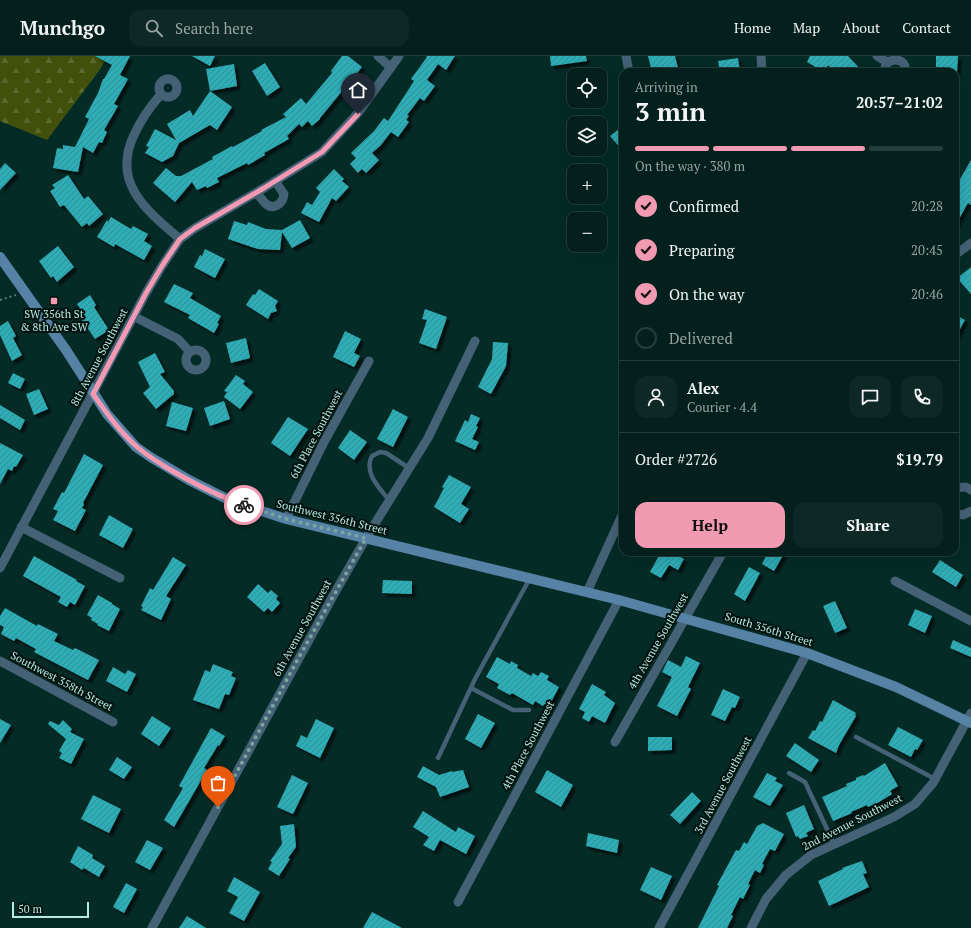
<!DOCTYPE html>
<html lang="en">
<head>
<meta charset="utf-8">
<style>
	:root { --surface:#04201c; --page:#0d2825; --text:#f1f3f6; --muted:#97a3a3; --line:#253e3b; --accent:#f19ab1 }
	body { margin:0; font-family:"PT Serif",serif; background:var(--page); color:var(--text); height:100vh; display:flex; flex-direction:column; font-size:15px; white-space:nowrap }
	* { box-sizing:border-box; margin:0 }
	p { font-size:13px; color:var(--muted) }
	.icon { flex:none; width:22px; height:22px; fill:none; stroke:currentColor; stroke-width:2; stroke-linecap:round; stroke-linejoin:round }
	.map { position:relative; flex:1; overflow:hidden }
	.drawer { position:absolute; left:619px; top:12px; width:340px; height:488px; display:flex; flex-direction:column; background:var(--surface); border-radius:12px; box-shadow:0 4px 16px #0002,0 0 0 1px var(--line) }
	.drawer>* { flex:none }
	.controls { position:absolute; left:567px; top:12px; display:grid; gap:8px }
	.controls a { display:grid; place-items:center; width:40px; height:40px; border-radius:8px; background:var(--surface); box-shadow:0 4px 16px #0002,0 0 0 1px var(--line); font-size:20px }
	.scale { position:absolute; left:12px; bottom:10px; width:77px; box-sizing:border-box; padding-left:4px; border:2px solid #b7eae0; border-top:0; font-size:11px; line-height:14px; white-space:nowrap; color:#b7eae0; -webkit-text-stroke:3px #00120f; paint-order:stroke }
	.pin { position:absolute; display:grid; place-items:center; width:34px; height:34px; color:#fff; margin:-41px -17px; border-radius:50% 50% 50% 0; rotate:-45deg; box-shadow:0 0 4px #0007 }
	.pin .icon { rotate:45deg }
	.courier { position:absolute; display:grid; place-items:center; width:40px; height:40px; margin:-20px; border:3px solid #f19ab1; border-radius:50%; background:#fff; color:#222; box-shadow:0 1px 5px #0007 }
	.overview em { font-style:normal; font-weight:700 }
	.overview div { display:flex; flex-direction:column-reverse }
	.overview { display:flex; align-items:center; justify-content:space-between; height:68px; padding:0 16px }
	h1 { font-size:26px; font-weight:700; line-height:30px }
	.bar { display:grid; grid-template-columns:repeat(4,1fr); gap:6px 4px; align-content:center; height:48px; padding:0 16px }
	.bar i { height:5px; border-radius:3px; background:var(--line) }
	.bar .selected { background:var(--accent) }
	.bar p { grid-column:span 4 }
	.line { display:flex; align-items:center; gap:10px; padding:0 16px; border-top:1px solid var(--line) }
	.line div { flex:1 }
	.round { display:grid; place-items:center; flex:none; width:42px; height:42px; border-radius:12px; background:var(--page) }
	ol { padding:0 16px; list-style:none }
	li { display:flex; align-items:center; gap:12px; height:44px }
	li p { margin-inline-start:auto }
	li .icon { padding:4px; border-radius:50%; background:var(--accent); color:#111; stroke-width:4 }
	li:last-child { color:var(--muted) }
	li i { width:22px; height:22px; border:2px solid var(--line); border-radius:50% }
	.cta { display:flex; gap:8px; margin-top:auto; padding:8px 16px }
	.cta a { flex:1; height:46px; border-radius:12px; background:var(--accent); color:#111; font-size:16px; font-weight:700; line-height:46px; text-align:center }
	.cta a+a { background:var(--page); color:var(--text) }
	header { display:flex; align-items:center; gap:24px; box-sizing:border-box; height:56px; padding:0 20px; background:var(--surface); border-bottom:1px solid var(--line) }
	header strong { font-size:19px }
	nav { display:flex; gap:22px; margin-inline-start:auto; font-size:14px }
	.search { width:280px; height:36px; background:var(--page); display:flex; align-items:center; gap:10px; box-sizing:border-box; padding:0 14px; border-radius:12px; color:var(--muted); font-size:15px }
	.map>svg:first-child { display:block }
	.forest { fill:url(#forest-firs) }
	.building { fill:url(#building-hatch); filter:url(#shadow) }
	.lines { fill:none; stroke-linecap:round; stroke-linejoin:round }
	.path { stroke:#558079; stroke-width:2; stroke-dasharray:2 3; stroke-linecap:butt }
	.lane { stroke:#456176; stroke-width:4.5 }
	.street { stroke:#456176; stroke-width:9 }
	.secondary { stroke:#5582a5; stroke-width:10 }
	.done { stroke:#79a79f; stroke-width:4; stroke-dasharray:0 7.2 }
	.route { stroke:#f19ab1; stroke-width:5 }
	.poi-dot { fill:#f19ab1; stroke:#00120f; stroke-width:1.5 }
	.labels { text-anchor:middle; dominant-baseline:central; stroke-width:4; stroke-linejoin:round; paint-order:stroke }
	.poi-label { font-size:11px; fill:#b7eae0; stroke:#00120f }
	.street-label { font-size:11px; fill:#b7eae0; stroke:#00120f }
</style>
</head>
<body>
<header>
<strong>Munchgo</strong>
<div class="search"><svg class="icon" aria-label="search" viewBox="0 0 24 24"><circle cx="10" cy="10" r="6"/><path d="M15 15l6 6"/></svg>Search here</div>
<nav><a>Home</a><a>Map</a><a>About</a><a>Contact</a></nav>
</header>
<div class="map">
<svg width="971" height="872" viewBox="0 0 971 872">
	<defs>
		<pattern id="forest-firs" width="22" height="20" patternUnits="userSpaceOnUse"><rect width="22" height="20" fill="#41510b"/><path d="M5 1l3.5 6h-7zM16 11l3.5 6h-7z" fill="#5a6a2e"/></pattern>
		<pattern id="building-hatch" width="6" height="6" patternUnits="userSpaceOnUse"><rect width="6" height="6" fill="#2eadb7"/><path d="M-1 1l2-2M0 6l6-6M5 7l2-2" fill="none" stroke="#318e94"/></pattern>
		<filter id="shadow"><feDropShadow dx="3.5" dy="3.5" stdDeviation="1" flood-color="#0009"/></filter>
	</defs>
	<rect width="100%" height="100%" fill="#052b26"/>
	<!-- forest -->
	<path class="forest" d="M0,0h107l-6,12 -54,72 -47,-19z"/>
	<!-- building -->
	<path class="building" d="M95,0h35l-10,19 8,4 -14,25 4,2 -14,24 3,2 -5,11 -3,-1 -6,11 -10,-6 -5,25 -25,-4 4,-20 6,1v-4l12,2 14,-28 -4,-2 13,-24 5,-14h1l8,-14z
		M192,0h23l-5,10z
		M342,0h6l14,11 -42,51v1l-8,7 -4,-5 -6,6 -3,-3 -12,12 2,3 -25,14 1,2 -17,10 -1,-2 -30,15 2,4 -12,6 -1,-2 -9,4 -5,-8 -17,20 -22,-19 13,-15 10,8h5l32,-17 -1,-2 20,-11 1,1 29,-16 -1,-1 25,-13 -3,-3 18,-16 5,6 26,-31 -1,-2z
		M426,0h29l-9,14 -8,-6 -11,16 8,6 -11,15 -4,-3 -13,17 2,1 -3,4 3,2 -11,15 -7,-5 -10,13 -9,8 7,7 -13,13 -4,-4 -4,4 -8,-9 6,-6 -5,-5 23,-22 10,-13 4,3 26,-40 -3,-2 16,-22z
		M550,0h36l1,5 -36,5z
		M648,0h27l3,12 -13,4h-13z
		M810,0h38l15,16h-29l-6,-7 -4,7 -17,-10z
		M936,0h22l-1,16h-21z
		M738,2l2,14h-20l-2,-11z
		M265,7l15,24 -13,9 -15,-25z
		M234,8l3,22 -27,5 -4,-22z
		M210,35l22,16 -15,23 -7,-5 -31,18 -6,13 -11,6 -17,-9 4,-6 -3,-1 9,-17 21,11 -9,-16 23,-14 3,6z
		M623,70v25l-13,-15z
		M971,104v45l-3,-2 -13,23v-38z
		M5,107l11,10 -16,17v-21z
		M334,113l10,10 -2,2 7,6 -13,14 -4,-3 -13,24 -18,-9 6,-11 5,3 8,-13 -4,-4z
		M68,119l16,24 4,-3 15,18 -14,12 -2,-3 -5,4 -18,-22 -4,2 -10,-16 5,-3 -3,-3z
		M111,161l20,12 2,-3 15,8 -4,7 8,5 -8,14 -29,-16 -1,3 -17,-10 10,-17 1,2z
		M300,164l10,18 -18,10 -10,-16 -2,18 -22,-1 -30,-10 6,-18 13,4 1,-3 18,7 16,1z
		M58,190l16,21 -17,15 -4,-6 -2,2 -12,-17z
		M205,193l20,10 -10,19 -21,-11 6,-12 2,1z
		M971,211v27l-14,-16z
		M174,228l19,9 -3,5 31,18 -4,7 2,1 -5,9 -26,-15 2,-3 -26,-13z
		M259,233l19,12 -3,5 2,5 -6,2 -3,6 -22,-14 7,-11 2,1z
		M90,239l6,10 -2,2 15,23 -14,9 -15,-22 4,-3 -7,-10z
		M425,253l22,8 -11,32 -17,-6 8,-23 -5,-1z
		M955,259l10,5 -10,18z
		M8,265l8,15 -3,2 9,17 -10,6 -12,-26v-9z
		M345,275l16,8 -7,14 6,3 -6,11 -21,-10z
		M246,282l4,20 -19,5 -5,-20z
		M493,286l15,1 -2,23 -15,28 -13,-7 14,-28z
		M155,297l10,19 -5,2 14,17v3l-18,15 -13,-16 7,-6 -12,-25z
		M13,317l12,6 -5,10 -12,-6z
		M236,319l9,6 -2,3 10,8 -13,17 -16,-12 3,-5 -3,-1z
		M39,333l9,20 -14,6 -8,-21z
		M224,345l6,18 -20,7 -6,-18z
		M172,346l21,6 -7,23 -20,-5z
		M0,349l25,15 -5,10 -20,-12z
		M393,353l15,8 -15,30 -16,-8z
		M471,358l9,4 -4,8 2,1 -6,12 7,3 -4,8 -20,-9 10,-21 3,2z
		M288,361l20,12 -18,27 -19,-13z
		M350,374l17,12 -13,18 -16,-12z
		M0,387l23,12 -7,12 -2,-1 -2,5 -4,-2 -8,15z
		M84,398l19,11 -20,38 1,1 -2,4 4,2 -11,21 -22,-11 5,-9 -5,-2 9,-17 2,1z
		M449,419l22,12 -10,17 8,5 -9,14 -26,-16 10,-19 -2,-1z
		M109,459l24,14 -10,19 -24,-13z
		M661,496h11l12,7 -6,11 -9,-5 -8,13 -11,-6z
		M768,496h17l-11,19 -12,-7z
		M34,500l43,24 -1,1 9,5 -10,19 -5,-3 -3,5 -9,-5 3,-5 -38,-21z
		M173,501l13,8 -20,31 5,3 -10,21 -20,-10 2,-3 -2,-1 9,-18 3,2z
		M940,504l23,15 -7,12 -24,-15z
		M749,511l11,6 -15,28 -11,-7z
		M383,524l29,1v13l-30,-1z
		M258,528l10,9 3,-3 7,6 -2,3 4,4 -8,9 -4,-4 -4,4 -17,-15z
		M98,539l14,8v1l8,5 -11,22 -12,-6 1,-1 -7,-4 1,-2 -5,-3z
		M835,545l12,27 -12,5 -12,-27z
		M5,552l32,18 1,-2 20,10 -4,7 19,9 2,-2 24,12 -11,20 -54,-28 2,-3 -20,-11 -2,3 -13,-7 3,-7 -4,-2v-9z
		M915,553l17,7 -7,17 -17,-8z
		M953,584l18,8v9l-21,-9z
		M686,600l14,7 -12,24 3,2 -14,27 -20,-10 15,-29 -10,-5 6,-12 13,7z
		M497,601l13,7 1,-3 7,4 -1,3 14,8 2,-3 5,3 3,-4 8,4 -2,4 12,7 -10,19 -5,-2 -1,2 -8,-5 -2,4 -21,-12 -2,2 -13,-7 2,-4 -13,-7z
		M213,608l20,8 -2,4 5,2 -7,17 -4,-1 -6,15 -26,-9 12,-30 5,2z
		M113,611l12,7 3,-4 8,4 -9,18 -21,-11z
		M592,628l14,8 -2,3 11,8 -10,20 -13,-7 -3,6 -7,-4 3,-6 -6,-3z
		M723,633l17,8 -5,11 -3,-1 -7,14 -14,-6z
		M833,644l23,13 -1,2 1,1 -17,29 -3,8 -28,-15 5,-8 2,1 5,-10 2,1z
		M478,658l17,9 -14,25 -16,-9z
		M152,660l19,12 -12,18 -18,-12z
		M0,663l11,6 -11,18z
		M316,663l18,9 -14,30 -24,-12 5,-11 6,3z
		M63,664l9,9 -2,3 14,7 -13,25 -12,-6 3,-5 -3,-2 7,-12 -18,-15 2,-3 9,4z
		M898,671l25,13 -6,10 -2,-1 -4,8 -23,-12z
		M211,672l14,8 -6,10 -1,-1 -14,23 3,2 -33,57 -10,-7 19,-32 -4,-2z
		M648,681h24v13l-24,1z
		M795,687l24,17 -8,12 -25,-16z
		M117,701l15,10 -8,12 -15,-9z
		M885,707l13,23 -8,5 2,3 -13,8 -11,5 -1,-2 -16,7 1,1 -19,8 -11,-24 25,-11 -1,-2 10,-4v-2l7,-3 1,1z
		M423,710l16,9 13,-4v1l11,-2 6,17 -29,10 -4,-10 -19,-10z
		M547,714l26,15 -12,22 -26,-15z
		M767,717l10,5 -2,3 8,4 -13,21 -17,-9z
		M292,719l16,8 -15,31 -16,-7z
		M692,736l9,9 -21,23 -10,-9z
		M93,739l28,14 -12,24 -28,-14z
		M804,749l10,24 -8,4 2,3 -8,3 -2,-3 -2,1 -10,-24z
		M423,755l33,21 2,-5 17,9 -9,18 -26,-14 -6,11 -11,-6 6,-8 -16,-10z
		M763,767l21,11 -9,17 -5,-2 -8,15 2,1 -4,8 -5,-3 -7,14 2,1 -7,14 -3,-2 -9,18 2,1 -6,12h-29l21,-42 -2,-1 19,-35 3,1 5,-9 3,2 10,-18z
		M294,768l2,23 -8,11 2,1 -11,17 -11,-7 4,-7 -2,-1 12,-17 -2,-18z
		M588,777l31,7 -2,13 -31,-7z
		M147,784l16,8 -13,22 -15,-8z
		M78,790l15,9 -1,3 13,8 -6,11 -15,-9 -2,2 -12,-8z
		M862,805l5,12 -4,1 6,13 -40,19 -11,-25 25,-12 -1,-1z
		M651,811l21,9 -11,24 -21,-10z
		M234,821l26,15 -16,29 -15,-8 9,-16 -11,-6z
		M126,827l11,6 -13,24 -11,-6z
		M372,856l30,16h-39z
		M187,860l19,12h-27z"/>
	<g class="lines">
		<!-- path -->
		<path class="path" d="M0,244l16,-5"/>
		<!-- lane -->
		<path class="lane" d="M389,444c-9,-11 -26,-28 -17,-44l8,-4 6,1 23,15
			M471,632l42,22h16
			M856,681l79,42
			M438,702l37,-79 55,-101
			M789,717l16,9 29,62"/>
		<!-- street -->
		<path class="street" d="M378,0l13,12
			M626,0l3,16
			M761,0l1,16
			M877,0l10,6
			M886,16c-6,-16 25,-16 18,0
			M159 32a9 9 0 1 1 18 0a9 9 0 1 1-18 0Z
			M161,38c-11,13 -20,25 -27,41 -23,48 13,76 46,104
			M257,136c2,4 5,8 8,11 8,8 18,1 19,-9l-9,-13
			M955,199l16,-12
			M135,261l43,22 12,13
			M186 304a10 10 0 1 1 20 0a10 10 0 1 1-20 0Z
			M955,432l11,-1 5,3
			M955,457l8,2 8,-4
			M286,463l38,-77 45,-81
			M21,471l99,51
			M0,512l146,-275 16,-27 18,-27 15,-11 69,-40 58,-36 36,-39 41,-57
			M895,525l76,40
			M587,536l36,-79
			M0,605l113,61
			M615,686l108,-190
			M458,846l161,-302
			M152,872l181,-332 33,-58 62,-100 47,-97
			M659,872l148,-275
			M751,872l15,-29 20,-24 25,-20 83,-38 21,-13 18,-21 38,-70"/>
		<!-- secondary -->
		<path class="secondary" d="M0,201l66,93 41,64 29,33 16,11 37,22 42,21 55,18 333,81 188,53 89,34 75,36"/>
	</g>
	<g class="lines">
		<!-- done -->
		<path class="done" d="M218,751l80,-148 68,-121 -80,-19 -42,-14"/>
		<!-- route -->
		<path class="route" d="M244,449c-26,-9 -51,-22 -75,-36 -11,-7 -23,-14 -33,-23 -17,-15 -30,-34 -43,-52l53,-101 16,-27 18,-27 15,-11 69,-40 58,-36 36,-38"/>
	</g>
	<!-- markers -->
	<rect class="poi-dot" x="50" y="241" width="8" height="8" rx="2"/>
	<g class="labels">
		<!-- poi labels -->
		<g class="poi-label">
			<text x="54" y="258">SW 356th St<tspan x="54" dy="13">&amp; 8th Ave SW</tspan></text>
		</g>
		<!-- street labels -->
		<g class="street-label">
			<text transform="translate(99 301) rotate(-62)">8th Avenue Southwest</text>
			<text transform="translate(316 378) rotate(-62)">6th Place Southwest</text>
			<text transform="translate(332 461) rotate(14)">Southwest 356th Street</text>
			<text transform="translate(302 572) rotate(-61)">6th Avenue Southwest</text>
			<text transform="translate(769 573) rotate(17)">South 356th Street</text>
			<text transform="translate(658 585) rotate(-60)">4th Avenue Southwest</text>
			<text transform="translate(62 625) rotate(28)">Southwest 358th Street</text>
			<text transform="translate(528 689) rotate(-62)">4th Place Southwest</text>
			<text transform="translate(723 729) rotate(-62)">3rd Avenue Southwest</text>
			<text transform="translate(852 766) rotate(-27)">2nd Avenue Southwest</text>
		</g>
	</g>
</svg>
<div class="controls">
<a><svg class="icon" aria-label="locate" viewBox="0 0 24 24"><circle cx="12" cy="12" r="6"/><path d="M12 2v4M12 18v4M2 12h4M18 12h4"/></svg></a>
<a><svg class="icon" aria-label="layers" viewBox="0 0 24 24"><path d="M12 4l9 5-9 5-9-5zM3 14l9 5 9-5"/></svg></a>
<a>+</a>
<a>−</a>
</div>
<div class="scale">50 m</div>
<div class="pin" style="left:218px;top:751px;background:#ea580c"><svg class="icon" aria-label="bag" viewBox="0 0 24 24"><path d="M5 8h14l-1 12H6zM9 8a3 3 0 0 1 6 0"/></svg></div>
<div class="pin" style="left:358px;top:58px;background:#1f2937"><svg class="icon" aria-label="home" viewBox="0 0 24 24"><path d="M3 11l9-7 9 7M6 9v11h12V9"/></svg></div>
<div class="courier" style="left:244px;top:449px"><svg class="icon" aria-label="bike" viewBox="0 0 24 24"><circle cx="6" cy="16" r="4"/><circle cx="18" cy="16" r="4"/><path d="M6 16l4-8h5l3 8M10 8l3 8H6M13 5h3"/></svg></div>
<section class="drawer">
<div class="overview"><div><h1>3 min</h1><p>Arriving in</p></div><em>20:57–21:02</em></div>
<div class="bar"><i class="selected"></i><i class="selected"></i><i class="selected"></i><i></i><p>On the way · 380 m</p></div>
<ol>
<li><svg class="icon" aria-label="check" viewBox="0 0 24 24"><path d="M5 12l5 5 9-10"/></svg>Confirmed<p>20:28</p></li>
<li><svg class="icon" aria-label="check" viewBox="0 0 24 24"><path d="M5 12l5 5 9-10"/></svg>Preparing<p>20:45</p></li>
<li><svg class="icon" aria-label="check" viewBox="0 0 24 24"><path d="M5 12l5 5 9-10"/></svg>On the way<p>20:46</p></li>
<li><i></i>Delivered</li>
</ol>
<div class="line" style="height:72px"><a class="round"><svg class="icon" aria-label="person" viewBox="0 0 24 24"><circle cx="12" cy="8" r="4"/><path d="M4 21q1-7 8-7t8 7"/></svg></a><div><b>Alex</b><p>Courier · 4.4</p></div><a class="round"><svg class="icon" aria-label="chat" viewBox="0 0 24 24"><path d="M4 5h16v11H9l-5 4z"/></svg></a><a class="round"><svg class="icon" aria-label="phone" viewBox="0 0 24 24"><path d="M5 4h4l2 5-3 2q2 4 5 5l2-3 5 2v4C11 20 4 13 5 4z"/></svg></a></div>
<div class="line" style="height:52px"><div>Order #2726</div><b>$19.79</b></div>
<div class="cta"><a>Help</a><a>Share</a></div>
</section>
</div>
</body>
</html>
